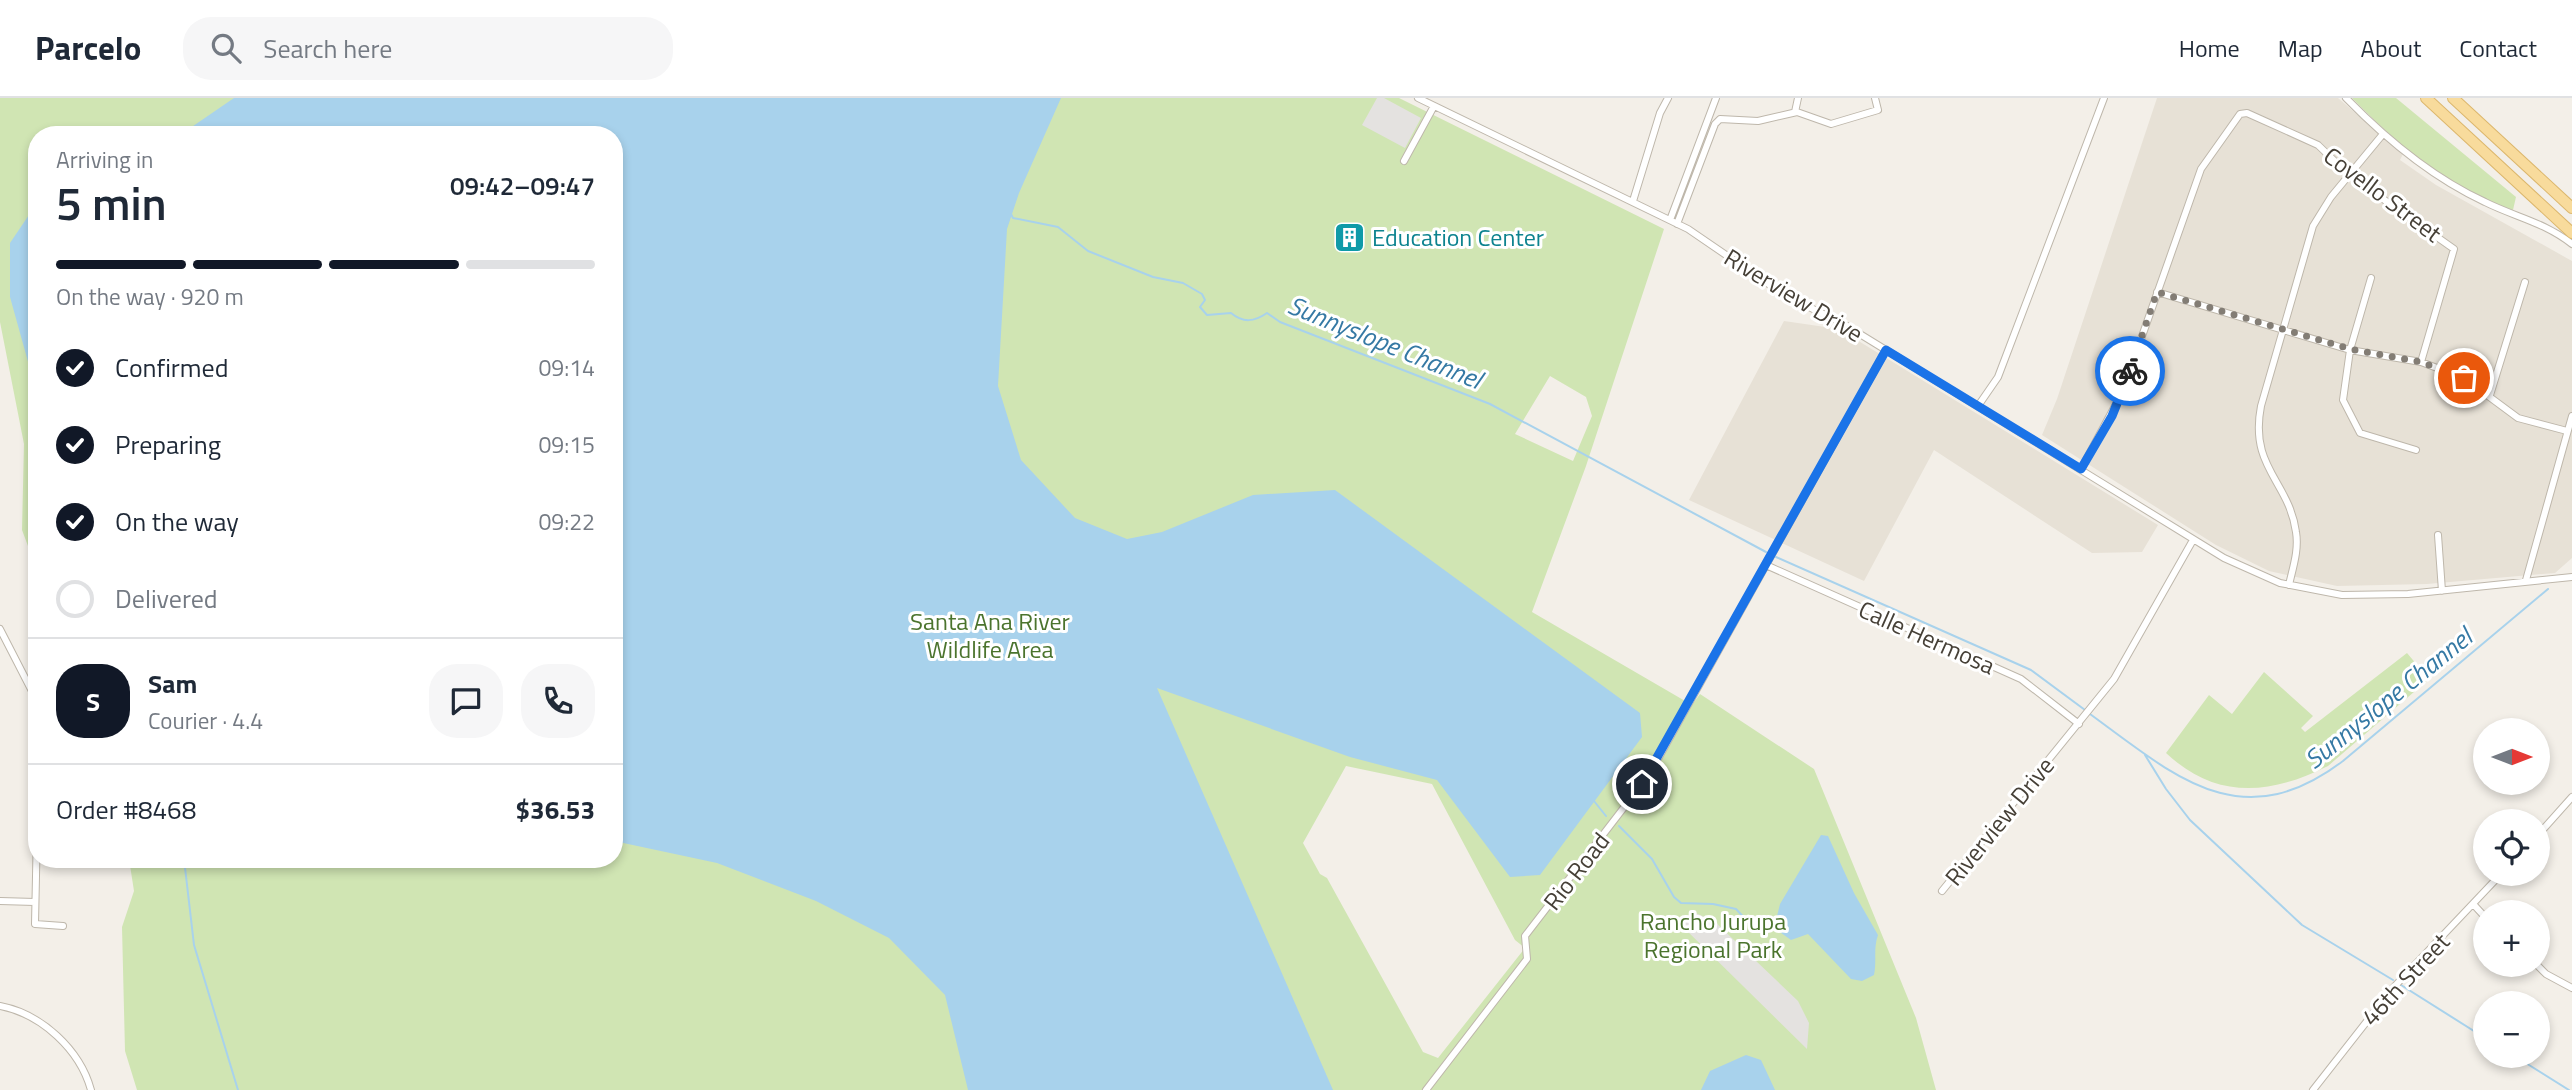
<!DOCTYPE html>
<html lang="en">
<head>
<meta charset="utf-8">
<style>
	:root { --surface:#fff; --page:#f6f6f7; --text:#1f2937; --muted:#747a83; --line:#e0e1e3; --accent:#111827 }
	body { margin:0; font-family:"Titillium Web",sans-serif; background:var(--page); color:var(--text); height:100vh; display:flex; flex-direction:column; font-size:26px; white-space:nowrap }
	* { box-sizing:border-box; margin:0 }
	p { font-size:23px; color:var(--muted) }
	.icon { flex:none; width:38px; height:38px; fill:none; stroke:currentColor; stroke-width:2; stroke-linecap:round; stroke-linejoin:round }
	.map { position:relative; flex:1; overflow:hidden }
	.panel { position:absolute; left:28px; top:28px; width:595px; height:742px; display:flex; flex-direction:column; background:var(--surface); border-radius:28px; box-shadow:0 4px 10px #0003 }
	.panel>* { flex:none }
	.needle { width:46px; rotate:90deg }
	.fabs { position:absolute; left:2473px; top:620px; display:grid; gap:14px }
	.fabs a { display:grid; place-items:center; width:77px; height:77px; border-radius:50%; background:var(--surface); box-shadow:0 4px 10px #0003; font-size:35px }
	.pin { position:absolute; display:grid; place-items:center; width:60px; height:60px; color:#fff; margin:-30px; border:4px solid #fff; border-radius:50%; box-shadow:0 2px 7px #0007 }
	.courier { position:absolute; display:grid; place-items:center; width:70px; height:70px; margin:-35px; border:5px solid #1a73e8; border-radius:50%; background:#fff; color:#222; box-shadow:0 2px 9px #0007 }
	.head em { font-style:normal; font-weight:600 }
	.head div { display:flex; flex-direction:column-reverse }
	.head { display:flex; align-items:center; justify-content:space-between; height:119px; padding:0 28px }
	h1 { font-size:46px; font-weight:600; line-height:52px }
	.bar { display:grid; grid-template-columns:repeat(4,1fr); gap:10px 7px; align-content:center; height:84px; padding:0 28px }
	.bar i { height:9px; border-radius:5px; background:var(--line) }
	.bar .selected { background:var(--accent) }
	.bar p { grid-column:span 4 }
	.line { display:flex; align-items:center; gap:18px; padding:0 28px; border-top:2px solid var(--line) }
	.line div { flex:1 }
	.round { display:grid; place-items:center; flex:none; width:74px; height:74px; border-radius:28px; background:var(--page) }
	ol { padding:0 28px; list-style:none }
	li { display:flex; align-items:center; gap:21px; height:77px }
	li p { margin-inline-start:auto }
	li .icon { padding:7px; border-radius:50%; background:var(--accent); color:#fff; stroke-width:4 }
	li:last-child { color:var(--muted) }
	li i { width:38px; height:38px; border:4px solid var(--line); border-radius:50% }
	header { display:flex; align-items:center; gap:42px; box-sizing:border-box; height:98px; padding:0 35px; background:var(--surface); border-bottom:2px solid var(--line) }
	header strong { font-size:33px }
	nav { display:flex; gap:38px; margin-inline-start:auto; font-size:24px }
	.search { width:490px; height:63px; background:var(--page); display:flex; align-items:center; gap:18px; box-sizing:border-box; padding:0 24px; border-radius:28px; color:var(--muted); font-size:26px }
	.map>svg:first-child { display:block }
	.residential { fill:#e7e1d6 }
	.green { fill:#d0e5b3; fill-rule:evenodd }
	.parking { fill:#e4e2e0 }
	.water { fill:#a8d2ec }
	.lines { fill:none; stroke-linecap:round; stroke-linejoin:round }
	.stream { stroke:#a8d2ec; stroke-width:2 }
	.minor-casing { stroke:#beb7ab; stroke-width:8 }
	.primary-casing { stroke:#dcb76d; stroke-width:12 }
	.minor { stroke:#fff; stroke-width:6 }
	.primary { stroke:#f8db9c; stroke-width:10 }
	.done { stroke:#837d75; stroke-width:7; stroke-dasharray:0 12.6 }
	.route { stroke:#1a73e8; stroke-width:9 }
	.labels { text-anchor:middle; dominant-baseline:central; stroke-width:6; stroke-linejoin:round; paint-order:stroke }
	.street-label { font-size:24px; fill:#464037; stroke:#fff }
	.culture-label { font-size:24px; fill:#0d838f; stroke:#fff; text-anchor:start }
	.park-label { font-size:24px; fill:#4b742e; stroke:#fff }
	.water-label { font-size:26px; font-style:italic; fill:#3579a4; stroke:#fff }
</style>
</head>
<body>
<header>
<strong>Parcelo</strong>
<div class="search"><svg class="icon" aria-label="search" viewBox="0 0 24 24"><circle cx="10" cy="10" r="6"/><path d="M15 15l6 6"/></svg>Search here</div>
<nav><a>Home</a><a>Map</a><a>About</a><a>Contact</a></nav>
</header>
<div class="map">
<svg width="2572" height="992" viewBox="0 0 2572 992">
	<rect width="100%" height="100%" fill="#f3efe8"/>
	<!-- residential -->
	<path class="residential" d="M2157,0h181l65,56 -3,6 36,25 136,76v297l-17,15 -128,11 -90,2 -68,-15 -53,-26 -174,-110 15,-36z
		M1784,223l55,8 319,196 -16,27 -50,1 -158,-103 -70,131 -175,-81z"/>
	<!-- green -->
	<path class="green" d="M0,0h1399l265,131 -78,237 -54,146 160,93 8,-11 114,75 102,249 20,72h-1799l-12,-39 -3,-124 12,-36 -5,-32h485v-724h-577v435l-15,-40 2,-86 -24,-122zM1550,278l36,21 6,19 -19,45 -58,-27zM1346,668l86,18 83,156 10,8 -87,110 -15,-6 -96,-174 -7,-4 -17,-31z
		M2352,0h44l120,99 -3,13c-61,-18 -117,-67 -161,-112z
		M2407,555l22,26 -101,87c-58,29 -112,34 -162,-13l43,-58 23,19 32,-42 49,44 -12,12 4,4z"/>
	<!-- parking -->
	<path class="parking" d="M1377,0h7l37,20 -16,30 -43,-23z
		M1693,814l21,9 84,80 11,22 -2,26 -127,-125z"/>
	<!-- water -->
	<path class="water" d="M234,0h827l-42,95 -12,36 -9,157 23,74 54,58 52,21 35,-7 91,-37 82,-5 305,223 2,24 -102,138 -30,2 -73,-97 -87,-23 -193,-69 176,402h-365l-23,-95 -56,-57 -73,-37 -99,-38 -103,-22v-706h-434z
		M37,105v191l-27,-97v-54z
		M1821,737l7,1 26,57 24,42c-5,14 -1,25 -4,40l-12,6 -11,-2 -43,-45 -17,6 -17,-12 6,-24z
		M1746,957l15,5 14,30h-74l9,-19z"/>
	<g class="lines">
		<!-- stream -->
		<path class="stream" d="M1011,116l2,4 45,9 30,24 65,26 30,6 19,11 3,6 -5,7 7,8 24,-2c12,10 23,9 36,0l13,9 210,82 276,148
			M1776,459l255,113 54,40
			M2090,616c86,63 151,124 253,47l205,-172
			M2145,657l21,34 24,31 112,105 91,55
			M1594,703l12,15
			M1619,728l33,33 22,38 7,6 32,1 23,5 15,16 11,-5
			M184,761l10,86 44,145
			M2401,887l84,53
			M2513,957l56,35"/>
		<defs>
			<path id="minor" d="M1418,0l270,131 98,67 56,27 382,235 56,25 62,12 66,-1 164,-17
				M2346,0c40,41 87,80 139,104 30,15 59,20 87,42
				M1795,14l3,-14
				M1404,63l30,-55
				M1633,103l27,-88 8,-15
				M1670,122l46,-122
				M1677,126l38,-100 5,-5 38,2 39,-9 34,12 47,-14 -3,-12
				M2371,180l-21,72 -7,50 17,33 56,17
				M2157,194l193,58 71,12 43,16 54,40 49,13
				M2490,297l35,-113
				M1978,308l20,-29 106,-279
				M2081,371l41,-76 79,-224 39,-55 7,-1 71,32 31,30 105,74 -33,113
				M2438,437l4,56
				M1766,467l255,114 58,45
				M2526,482l46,-164
				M2289,487c4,-18 10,-35 7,-53 -7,-51 -47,-64 -35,-126l52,-180 18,-29 52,-63
				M0,531l37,72
				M37,730l-2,96 28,2
				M2538,737l34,-38
				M1942,793l172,-212 79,-139
				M0,803l35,1
				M2474,807l11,12
				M2536,866l10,10 26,14
				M0,908c42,8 80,44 91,84
				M1426,992l101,-131 -2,-23 117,-152 17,-27 227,-407
				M2313,992l80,-102 109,-115"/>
			<path id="primary" d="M2426,0l146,135
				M2453,0l119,110"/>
		</defs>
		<!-- minor casing -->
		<use href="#minor" class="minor-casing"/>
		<!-- primary casing -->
		<use href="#primary" class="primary-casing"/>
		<!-- minor -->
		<use href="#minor" class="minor"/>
		<!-- primary -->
		<use href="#primary" class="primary"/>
	</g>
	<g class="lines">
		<!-- done -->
		<path class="done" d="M2130,273l27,-79 193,57 71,13 43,16"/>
		<!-- route -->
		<path class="route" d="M1642,686l244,-434 195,119 31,-53 18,-45"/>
	</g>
	<!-- icons -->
	<defs>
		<symbol id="building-square" viewBox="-11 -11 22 22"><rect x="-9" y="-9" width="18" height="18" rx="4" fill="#0f9aa8" stroke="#fff"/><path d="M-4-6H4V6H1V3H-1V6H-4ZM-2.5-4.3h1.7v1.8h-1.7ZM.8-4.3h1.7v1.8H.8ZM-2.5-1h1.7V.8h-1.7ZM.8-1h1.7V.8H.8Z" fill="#fff"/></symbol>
	</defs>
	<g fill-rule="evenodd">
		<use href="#building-square" x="1332" y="122" width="35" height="35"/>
	</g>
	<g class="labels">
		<!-- street labels -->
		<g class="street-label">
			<text transform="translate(2383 96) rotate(37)">Covello Street</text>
			<text transform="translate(1794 197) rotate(31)">Riverview Drive</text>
			<text transform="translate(1927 539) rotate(24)">Calle Hermosa</text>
			<text transform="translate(1999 723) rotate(-51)">Riverview Drive</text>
			<text transform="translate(1576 773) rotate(-52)">Rio Road</text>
			<text transform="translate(2405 881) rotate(-47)">46th Street</text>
		</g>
		<!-- culture labels -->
		<g class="culture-label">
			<text x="1372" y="139">Education Center</text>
		</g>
		<!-- park labels -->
		<g class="park-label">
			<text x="990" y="523">Santa Ana River<tspan x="990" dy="28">Wildlife Area</tspan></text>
			<text x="1713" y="823">Rancho Jurupa<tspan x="1713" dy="28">Regional Park</tspan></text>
		</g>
		<!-- water labels -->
		<g class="water-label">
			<text transform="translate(1385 244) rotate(22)">Sunnyslope Channel</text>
			<text transform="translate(2388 600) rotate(-39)">Sunnyslope Channel</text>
		</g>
	</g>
</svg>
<div class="fabs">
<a><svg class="needle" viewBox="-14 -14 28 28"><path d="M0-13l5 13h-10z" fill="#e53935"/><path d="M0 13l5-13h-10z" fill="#747a83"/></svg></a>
<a><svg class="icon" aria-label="locate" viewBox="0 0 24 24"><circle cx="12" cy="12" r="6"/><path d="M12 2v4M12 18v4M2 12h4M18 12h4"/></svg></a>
<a>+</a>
<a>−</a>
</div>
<div class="pin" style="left:2464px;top:280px;background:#ea580c"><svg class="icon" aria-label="bag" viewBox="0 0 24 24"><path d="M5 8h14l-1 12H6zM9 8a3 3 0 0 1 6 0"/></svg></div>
<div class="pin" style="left:1642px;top:686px;background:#1f2937"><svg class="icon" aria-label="home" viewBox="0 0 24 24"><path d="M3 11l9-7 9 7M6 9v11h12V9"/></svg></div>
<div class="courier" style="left:2130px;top:273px"><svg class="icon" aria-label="bike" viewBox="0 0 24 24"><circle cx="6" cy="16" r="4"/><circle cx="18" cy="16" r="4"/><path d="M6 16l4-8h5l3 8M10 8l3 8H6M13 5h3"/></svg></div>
<section class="panel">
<div class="head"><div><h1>5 min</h1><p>Arriving in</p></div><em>09:42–09:47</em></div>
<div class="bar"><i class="selected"></i><i class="selected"></i><i class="selected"></i><i></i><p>On the way · 920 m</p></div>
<ol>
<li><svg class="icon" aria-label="check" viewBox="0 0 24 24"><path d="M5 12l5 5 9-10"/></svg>Confirmed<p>09:14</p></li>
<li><svg class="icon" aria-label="check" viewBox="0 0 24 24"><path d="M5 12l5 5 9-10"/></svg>Preparing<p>09:15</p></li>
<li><svg class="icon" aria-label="check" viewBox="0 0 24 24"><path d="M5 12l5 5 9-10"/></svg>On the way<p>09:22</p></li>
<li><i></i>Delivered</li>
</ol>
<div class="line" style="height:126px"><b class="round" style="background:var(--accent);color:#fff">S</b><div><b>Sam</b><p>Courier · 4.4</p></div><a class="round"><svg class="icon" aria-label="chat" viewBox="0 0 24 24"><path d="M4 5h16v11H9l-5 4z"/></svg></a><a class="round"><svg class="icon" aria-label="phone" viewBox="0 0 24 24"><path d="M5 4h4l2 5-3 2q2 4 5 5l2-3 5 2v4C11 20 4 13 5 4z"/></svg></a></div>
<div class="line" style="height:91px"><div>Order #8468</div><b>$36.53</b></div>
</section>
</div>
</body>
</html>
